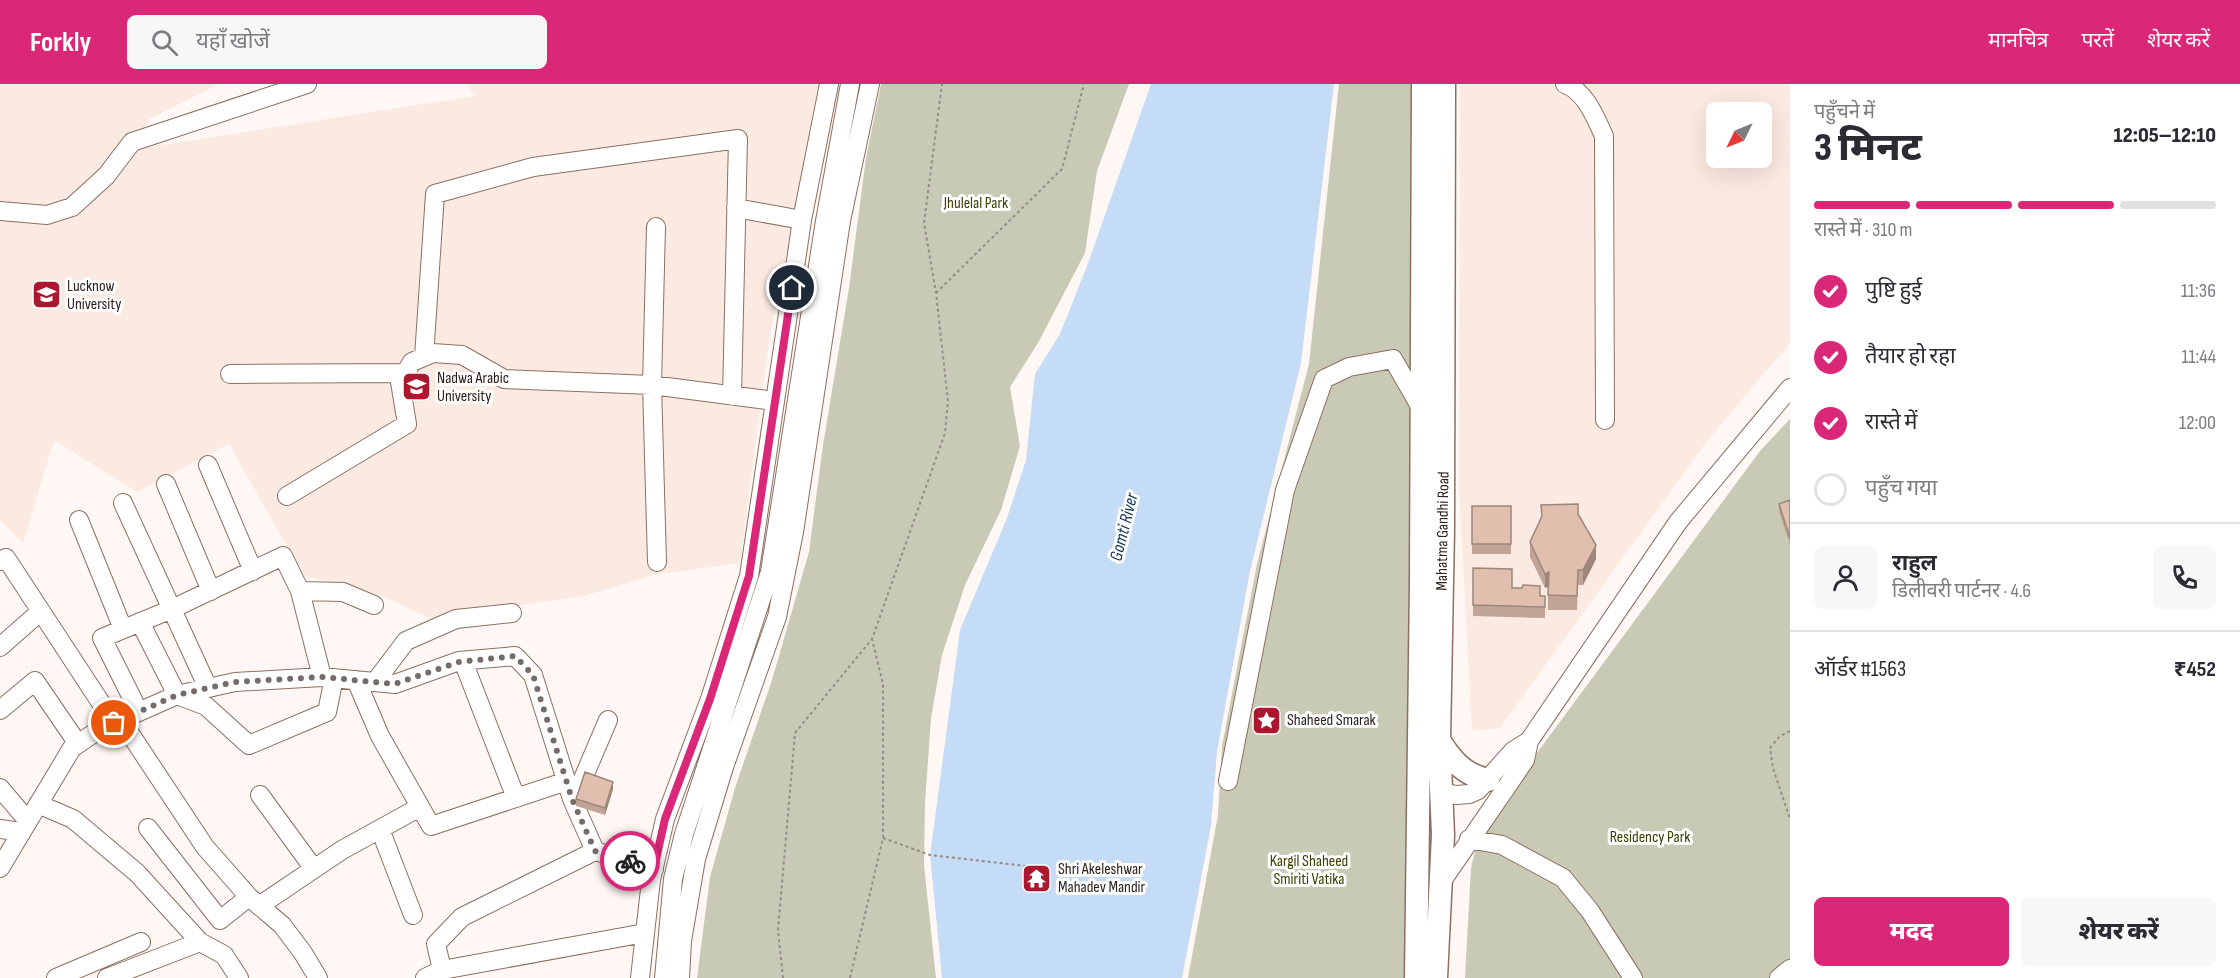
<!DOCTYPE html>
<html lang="hi">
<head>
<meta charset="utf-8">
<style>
	:root { --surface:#fff; --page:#f7f7f7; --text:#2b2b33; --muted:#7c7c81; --line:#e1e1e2; --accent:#db2777 }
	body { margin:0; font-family:"Sofia Sans Condensed","Noto Sans Devanagari",sans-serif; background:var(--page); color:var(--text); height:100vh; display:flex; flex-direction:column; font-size:22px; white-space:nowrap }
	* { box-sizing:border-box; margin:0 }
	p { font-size:20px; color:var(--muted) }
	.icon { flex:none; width:33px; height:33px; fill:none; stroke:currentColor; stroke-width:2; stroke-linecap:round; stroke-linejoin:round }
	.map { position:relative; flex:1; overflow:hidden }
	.sheet { display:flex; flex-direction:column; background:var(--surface); width:450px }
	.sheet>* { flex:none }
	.needle { width:39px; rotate:227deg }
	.fabs { position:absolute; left:1706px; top:18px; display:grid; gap:12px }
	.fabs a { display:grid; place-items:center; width:66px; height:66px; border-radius:9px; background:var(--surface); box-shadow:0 6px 24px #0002; font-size:30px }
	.pin { position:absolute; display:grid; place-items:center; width:51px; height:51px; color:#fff; margin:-26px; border:3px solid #fff; border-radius:50%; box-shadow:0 2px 6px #0007 }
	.courier { position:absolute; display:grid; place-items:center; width:60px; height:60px; margin:-30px; border:4px solid #db2777; border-radius:50%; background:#fff; color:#222; box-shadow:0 2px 8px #0007 }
	.summary em { font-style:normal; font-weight:800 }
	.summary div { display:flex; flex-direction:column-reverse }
	.summary { display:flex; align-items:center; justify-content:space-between; height:102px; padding:0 24px }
	h1 { font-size:39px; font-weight:800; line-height:45px }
	.bar { display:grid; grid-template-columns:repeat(4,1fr); gap:9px 6px; align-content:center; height:72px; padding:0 24px }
	.bar i { height:8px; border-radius:4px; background:var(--line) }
	.bar .current { background:var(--accent) }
	.bar p { grid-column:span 4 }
	.line { display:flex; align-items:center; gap:15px; padding:0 24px; border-top:2px solid var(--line) }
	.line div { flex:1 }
	.round { display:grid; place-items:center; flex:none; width:63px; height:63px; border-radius:9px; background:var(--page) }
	ol { padding:0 24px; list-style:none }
	li { display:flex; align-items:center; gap:18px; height:66px }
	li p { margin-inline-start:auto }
	li .icon { padding:6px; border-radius:50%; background:var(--accent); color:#fff; stroke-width:4 }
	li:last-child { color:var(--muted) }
	li i { width:33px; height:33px; border:3px solid var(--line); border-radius:50% }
	.button { display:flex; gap:12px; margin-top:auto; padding:12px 24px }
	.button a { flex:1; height:69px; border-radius:9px; background:var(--accent); color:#fff; font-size:24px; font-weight:800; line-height:69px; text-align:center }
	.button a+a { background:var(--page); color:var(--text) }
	header { display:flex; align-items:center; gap:36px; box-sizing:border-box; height:84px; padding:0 30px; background:var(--accent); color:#fff }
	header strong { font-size:28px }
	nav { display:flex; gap:33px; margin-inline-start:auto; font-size:21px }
	.search { width:420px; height:54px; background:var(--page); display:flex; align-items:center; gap:15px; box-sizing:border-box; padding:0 21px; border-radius:9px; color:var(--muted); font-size:22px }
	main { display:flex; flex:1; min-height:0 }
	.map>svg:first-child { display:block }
	.built { fill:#fbeae2; fill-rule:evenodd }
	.green { fill:#c8cab5 }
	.water { fill:#c5dcf7 }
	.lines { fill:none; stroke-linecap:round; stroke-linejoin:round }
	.minor-casing { stroke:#8d6f60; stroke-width:20 }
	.major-casing { stroke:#8d6f60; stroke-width:25 }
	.path { stroke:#958c87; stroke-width:2; stroke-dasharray:3 3; stroke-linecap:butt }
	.minor { stroke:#fff; stroke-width:18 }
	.major { stroke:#fff; stroke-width:22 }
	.wall { fill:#c1a496 }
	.shaded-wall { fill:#9d867a }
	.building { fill:#e0bfaf; stroke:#9d867a; stroke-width:1.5 }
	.done { stroke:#766c67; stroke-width:6; stroke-dasharray:0 10.8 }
	.route { stroke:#db2777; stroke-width:8 }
	.labels { text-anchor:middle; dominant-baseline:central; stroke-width:6; stroke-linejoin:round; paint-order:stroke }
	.park-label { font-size:16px; fill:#3c3d02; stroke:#fff }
	.poi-label { font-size:16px; fill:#2d211b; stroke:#fff; text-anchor:start }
	.street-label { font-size:16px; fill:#2d211b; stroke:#fff }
	.water-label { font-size:18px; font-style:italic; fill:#0f3154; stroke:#fff }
</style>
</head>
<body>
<header>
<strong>Forkly</strong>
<div class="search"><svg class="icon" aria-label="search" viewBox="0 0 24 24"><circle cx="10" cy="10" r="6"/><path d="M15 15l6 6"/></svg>यहाँ खोजें</div>
<nav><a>मानचित्र</a><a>परतें</a><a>शेयर करें</a></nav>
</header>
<main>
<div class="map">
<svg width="1790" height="894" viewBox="0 0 1790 894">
	<rect width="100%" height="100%" fill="#fef7f3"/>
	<!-- built -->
	<path class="built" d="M0,0h219l-70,35 -19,31 344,-54 -6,-12h353l-51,251 -30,228 -86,12 -70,21 -155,22 -46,-22 -79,-20 -75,-132 -92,48 -83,-52 -31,103 -23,-23z
		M1460,0h330v259l-83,98 -207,287 -28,3 -13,-242zM1716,28h45v46h-45z"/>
	<!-- green -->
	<path class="green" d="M881,0h248l-32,87 -12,82 -47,90 -28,44 10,59 -19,64 -36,75 -23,70 -11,63 -6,85 -1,62 12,113h-239l13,-101 25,-89 37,-108 37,-128 14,-107 26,-157 17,-130z
		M1339,0h75l-4,149 3,226 -6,519h-219l30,-163 4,-69 35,-182 52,-200z
		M1790,335v559h-325l6,-110 9,-38 280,-379z"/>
	<!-- water -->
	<path class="water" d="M1151,0h183l-33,279 -51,208 -33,180 -6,75 -29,152h-240l-12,-123 30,-225 47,-112 19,-58 9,-86 25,-40 27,-68z"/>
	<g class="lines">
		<defs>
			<path id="minor" d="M1565,0c21,8 30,33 39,52l1,284
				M736,124l66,12
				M0,127l47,4 25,-8 34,-31 26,-34 175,-58
				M656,143l-4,158 5,177
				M424,273l11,-163 98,-27 205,-28 -6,257
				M230,290l175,-1
				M208,381l45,106
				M166,400l45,107
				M287,412l120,-72 -7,-42 12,-20 21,-9 29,2 42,24 148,6 123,16
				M123,419l85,185
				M79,436l44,109
				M0,477l6,-3 108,165
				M300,507l43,1 31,13
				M140,538l37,73 29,11 43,39 78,-33 7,-34
				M0,563l41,-36
				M463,577l53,137
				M356,596l24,56 51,90 136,-45
				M375,598l31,-41 50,-22 56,-6
				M0,626l35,-29 43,63
				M139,628l-37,-74 70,-29 111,-53 17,35 22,86
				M121,636l84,127 44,50 33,28 21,28 15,25
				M1228,697l57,-291 39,-111 25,-12 44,-8 28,49
				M0,704l28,33
				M1441,709l16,2 12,-1 9,-4 35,-39 16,-10 149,-219 112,-134
				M260,711l54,74
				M572,715l7,-11 29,-68
				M38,720l35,15 64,54 63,69 24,13 15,23
				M148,744l72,92 29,-23
				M0,745l21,3
				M380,745l33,86
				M1469,755l33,6 61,33 27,33 43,67
				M0,784l72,-120 28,-19 77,-34 58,-13 87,-5 73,7 64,-23 56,-5 18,19 39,124 23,52 59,18
				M1442,797l83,-121 4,-19
				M259,822l83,-56 78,-43
				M442,886l203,-37
				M56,894l85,-36
				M107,894l93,-36
				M425,894l17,-8 -6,-26 26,-27 133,-66
				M640,894l11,-98 14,-61 45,-120 39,-123 53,-356 27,-136
				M664,894l9,-99 11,-45 86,-262 55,-351 25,-137
				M680,894l2,-37 14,-82 28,-92 53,-150 17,-85 47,-311 29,-137
				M1779,894l11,-9"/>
			<path id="major" d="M1439,656c12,20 25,35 49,40
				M1416,894l5,-398 2,-496
				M1436,894l7,-143 -4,-95 4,-211 1,-445"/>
		</defs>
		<!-- minor casing -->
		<use href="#minor" class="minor-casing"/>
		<!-- major casing -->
		<use href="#major" class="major-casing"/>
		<!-- path -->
		<path class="path" d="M936,209l126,-124 22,-85
			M1790,647l-10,5 -10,12 3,20 17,51
			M883,754l47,17 96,11
			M783,894l-5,-48 17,-197 77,-94 73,-206 3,-32 -12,-108 -12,-70 18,-139
			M850,894l33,-140v-154l-11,-45"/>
		<!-- minor -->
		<use href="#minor" class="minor"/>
		<!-- major -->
		<use href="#major" class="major"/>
	</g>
	<!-- wall -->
	<path class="wall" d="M1790,416v45l-11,-33v-8z
		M1472,422h39v48h-39z
		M1578,430l18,45 -13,26h-5l-1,25h-29v-23l-3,1 -15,-31v-15z
		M1473,484l39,20 28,8h5v22l-72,-2z
		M613,705l-8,26 -29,-9v-7z"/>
	<!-- shaded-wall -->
	<path class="shaded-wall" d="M1596,461v14l-13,26v-15z
		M1549,488v14l-4,2v-14z
		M613,698v7l-8,26v-7z"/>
	<!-- building -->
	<path class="building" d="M1790,416v38l-11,-34z
		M1578,420v10l18,31 -13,25h-5l-1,26 -29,-1 1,-23 -4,2 -15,-32 12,-26 -1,-11z
		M1472,422h39v38h-39z
		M1473,484l39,1v19h10l1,-3 17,1v10h5v11l-72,-2z
		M585,688l28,10 -8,26 -29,-9z"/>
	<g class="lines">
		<!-- done -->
		<path class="done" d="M114,639l63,-28 58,-13 87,-5 73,7 64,-22 56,-6 18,19 39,124 23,52 35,10"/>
		<!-- route -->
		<path class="route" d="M630,777l24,7 11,-49 45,-120 39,-123 43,-288"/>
	</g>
	<!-- icons -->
	<defs>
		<symbol id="university-square" viewBox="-11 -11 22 22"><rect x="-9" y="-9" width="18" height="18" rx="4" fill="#ac172f" stroke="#fff"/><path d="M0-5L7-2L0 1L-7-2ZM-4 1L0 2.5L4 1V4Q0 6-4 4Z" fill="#fff"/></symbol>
		<symbol id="sight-square" viewBox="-11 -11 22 22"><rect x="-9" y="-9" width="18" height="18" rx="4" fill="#ac172f" stroke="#fff"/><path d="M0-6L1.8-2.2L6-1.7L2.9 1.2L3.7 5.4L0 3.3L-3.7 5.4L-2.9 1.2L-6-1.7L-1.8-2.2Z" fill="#fff"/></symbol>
		<symbol id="temple-square" viewBox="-11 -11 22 22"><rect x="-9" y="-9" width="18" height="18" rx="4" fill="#ac172f" stroke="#fff"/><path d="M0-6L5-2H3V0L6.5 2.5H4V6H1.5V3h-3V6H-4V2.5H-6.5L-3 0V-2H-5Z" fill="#fff"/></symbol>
	</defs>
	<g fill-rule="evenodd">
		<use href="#university-square" x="30" y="194" width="33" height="33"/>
		<use href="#university-square" x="400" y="286" width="33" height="33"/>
		<use href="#sight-square" x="1250" y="620" width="33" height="33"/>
		<use href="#temple-square" x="1020" y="778" width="33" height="33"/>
	</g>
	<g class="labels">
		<!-- park labels -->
		<g class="park-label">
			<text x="976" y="119">Jhulelal Park</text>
			<text x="1650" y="753">Residency Park</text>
			<text x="1309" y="777">Kargil Shaheed<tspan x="1309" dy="18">Smiriti Vatika</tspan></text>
		</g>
		<!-- poi labels -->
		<g class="poi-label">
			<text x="67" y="202">Lucknow<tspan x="67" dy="18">University</tspan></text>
			<text x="437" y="294">Nadwa Arabic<tspan x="437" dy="18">University</tspan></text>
			<text x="1287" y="636">Shaheed Smarak</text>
			<text x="1058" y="785">Shri Akeleshwar<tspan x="1058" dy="18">Mahadev Mandir</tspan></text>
		</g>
		<!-- street labels -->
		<g class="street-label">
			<text transform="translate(1443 447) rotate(-89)">Mahatma Gandhi Road</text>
		</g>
		<!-- water labels -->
		<g class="water-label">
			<text transform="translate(1124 443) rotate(-76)">Gomti River</text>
		</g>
	</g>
</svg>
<div class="fabs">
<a><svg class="needle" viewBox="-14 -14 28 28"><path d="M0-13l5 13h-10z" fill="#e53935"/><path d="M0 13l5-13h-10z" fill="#7c7c81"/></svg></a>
</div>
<div class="pin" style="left:114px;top:639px;background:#ea580c"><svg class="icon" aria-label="bag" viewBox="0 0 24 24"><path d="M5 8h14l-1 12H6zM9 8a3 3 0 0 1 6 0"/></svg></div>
<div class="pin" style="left:792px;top:204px;background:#1f2937"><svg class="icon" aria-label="home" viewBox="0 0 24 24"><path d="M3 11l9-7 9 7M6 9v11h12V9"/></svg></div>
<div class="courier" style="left:630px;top:777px"><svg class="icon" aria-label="bike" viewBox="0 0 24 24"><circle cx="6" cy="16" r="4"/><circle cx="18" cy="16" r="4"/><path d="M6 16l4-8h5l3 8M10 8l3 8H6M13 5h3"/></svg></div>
</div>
<section class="sheet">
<div class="summary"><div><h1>3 मिनट</h1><p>पहुँचने में</p></div><em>12:05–12:10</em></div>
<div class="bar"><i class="current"></i><i class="current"></i><i class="current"></i><i></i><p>रास्ते में · 310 m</p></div>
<ol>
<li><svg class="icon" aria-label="check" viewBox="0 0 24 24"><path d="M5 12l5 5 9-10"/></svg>पुष्टि हुई<p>11:36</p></li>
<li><svg class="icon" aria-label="check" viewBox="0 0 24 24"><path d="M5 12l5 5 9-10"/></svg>तैयार हो रहा<p>11:44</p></li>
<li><svg class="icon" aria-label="check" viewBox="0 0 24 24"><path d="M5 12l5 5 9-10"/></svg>रास्ते में<p>12:00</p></li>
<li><i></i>पहुँच गया</li>
</ol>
<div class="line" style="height:108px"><a class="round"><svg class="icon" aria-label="person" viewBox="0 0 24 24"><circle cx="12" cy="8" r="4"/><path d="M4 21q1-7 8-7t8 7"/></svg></a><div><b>राहुल</b><p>डिलीवरी पार्टनर · 4.6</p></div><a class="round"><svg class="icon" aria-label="phone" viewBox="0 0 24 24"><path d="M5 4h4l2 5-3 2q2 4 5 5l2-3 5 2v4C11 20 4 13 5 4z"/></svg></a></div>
<div class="line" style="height:78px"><div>ऑर्डर #1563</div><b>₹452</b></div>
<div class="button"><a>मदद</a><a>शेयर करें</a></div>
</section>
</main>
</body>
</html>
